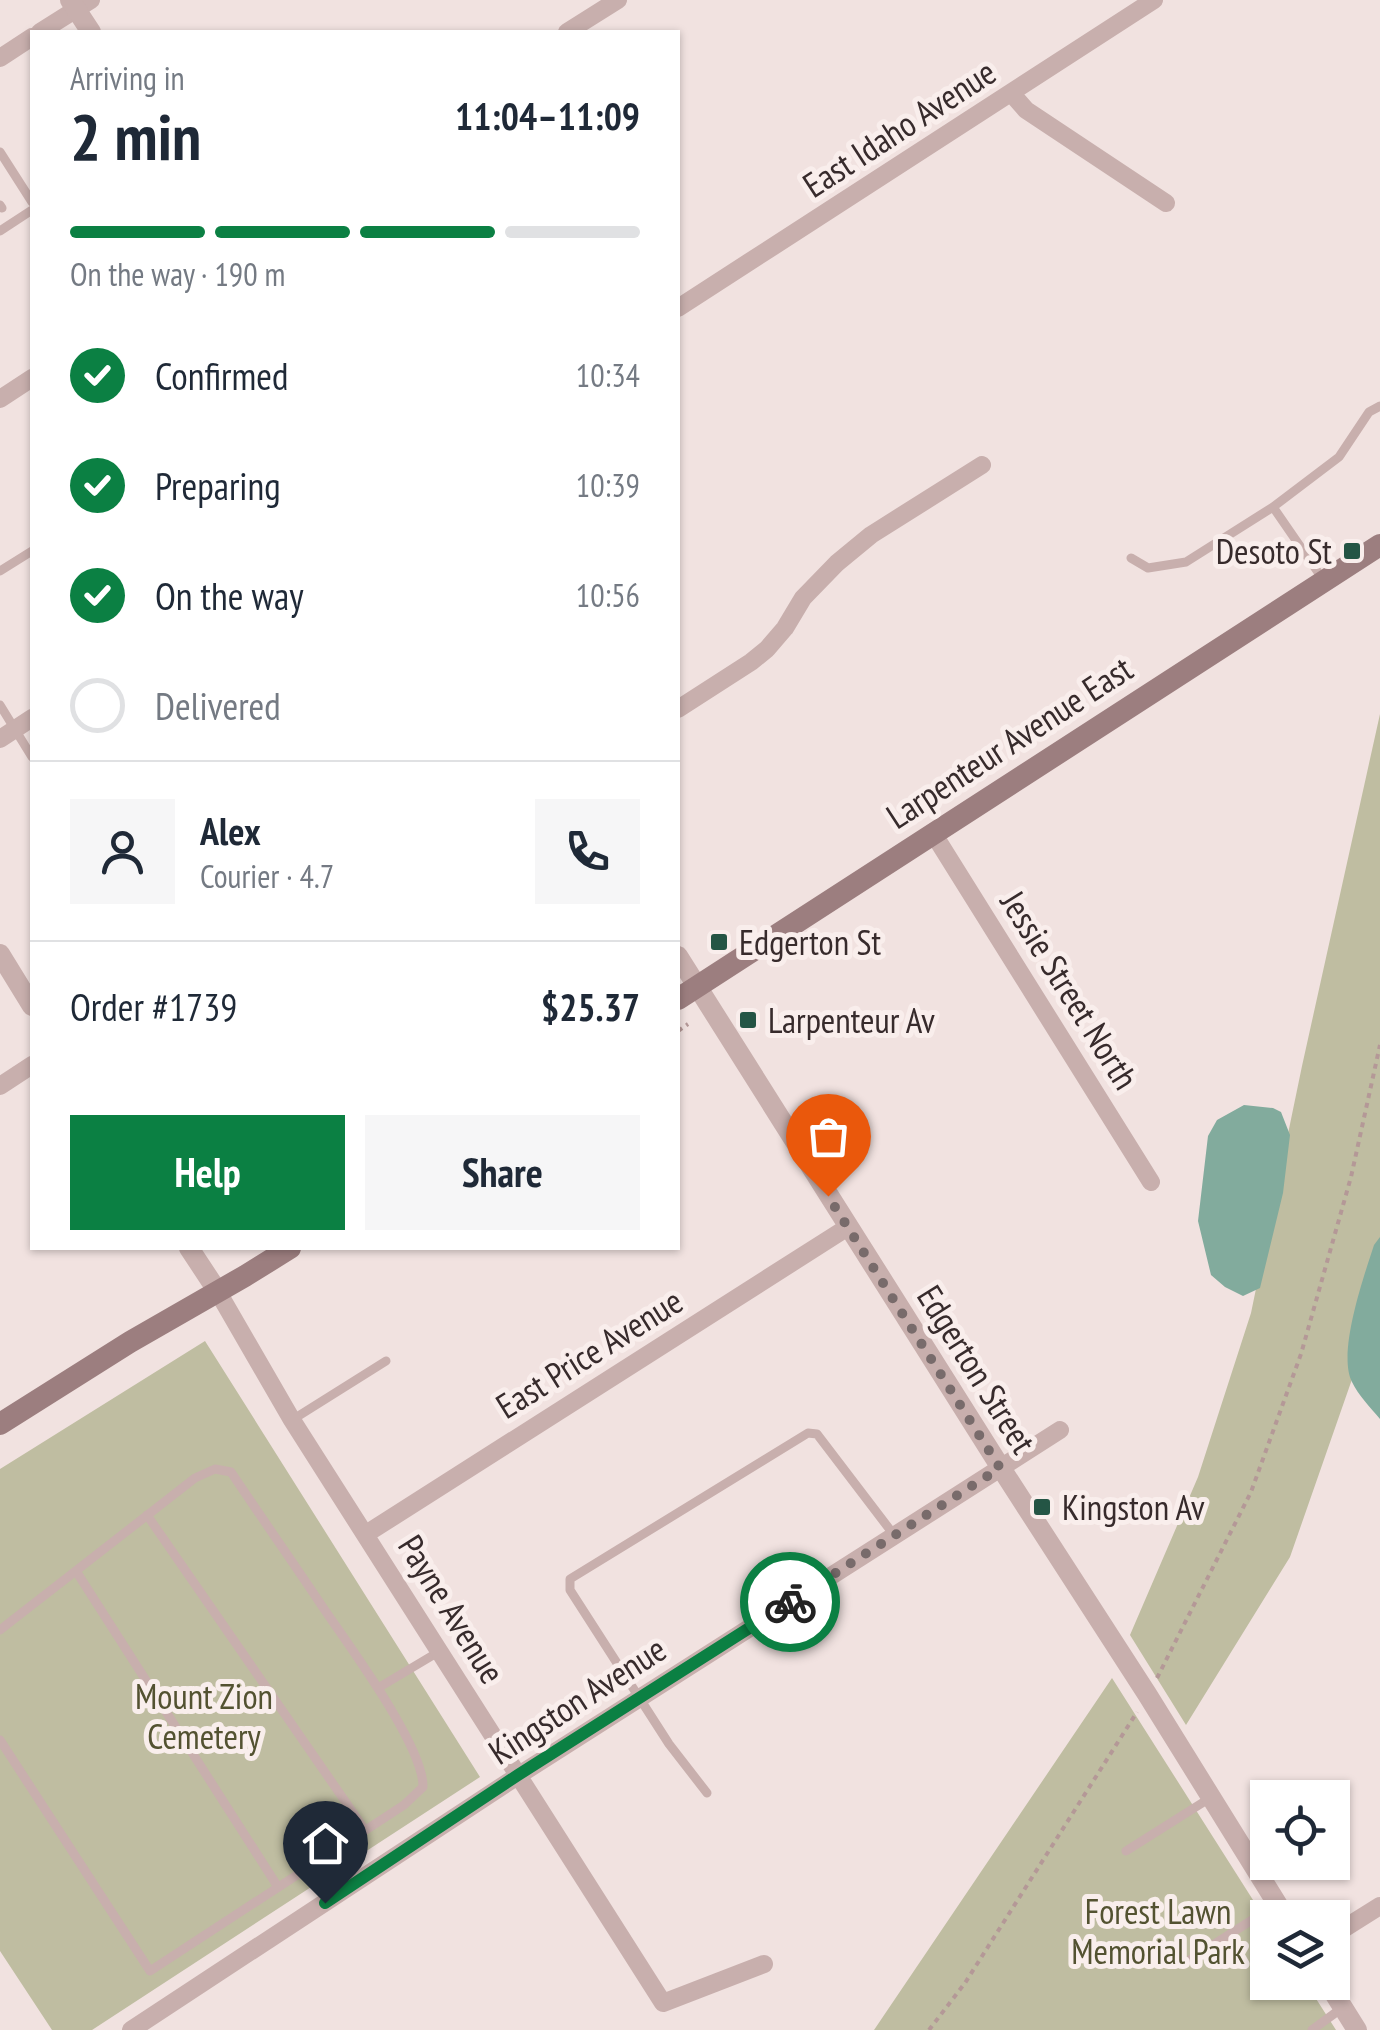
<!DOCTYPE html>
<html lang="en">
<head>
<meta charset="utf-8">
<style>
	:root { --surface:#fff; --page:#f6f6f7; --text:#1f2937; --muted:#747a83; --line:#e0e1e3; --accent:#0b8043 }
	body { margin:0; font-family:"PT Sans Narrow",sans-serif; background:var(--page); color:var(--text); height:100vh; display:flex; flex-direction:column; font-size:38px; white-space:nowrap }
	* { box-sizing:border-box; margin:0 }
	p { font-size:32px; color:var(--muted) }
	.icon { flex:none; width:55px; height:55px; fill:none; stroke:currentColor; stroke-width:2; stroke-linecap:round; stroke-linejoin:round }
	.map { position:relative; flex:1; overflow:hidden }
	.sheet { position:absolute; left:30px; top:30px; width:650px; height:1220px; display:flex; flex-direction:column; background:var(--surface); border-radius:0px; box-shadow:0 2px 8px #0004 }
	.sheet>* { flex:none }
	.tools { position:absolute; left:1250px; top:1780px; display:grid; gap:20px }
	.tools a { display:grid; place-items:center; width:100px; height:100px; border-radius:0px; background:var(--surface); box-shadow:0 2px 8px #0004; font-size:50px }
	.pin { position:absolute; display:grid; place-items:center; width:85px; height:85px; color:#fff; margin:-102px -42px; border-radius:50% 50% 50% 0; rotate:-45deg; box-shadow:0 0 10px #0007 }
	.pin .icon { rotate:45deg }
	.courier { position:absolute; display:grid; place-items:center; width:100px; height:100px; margin:-50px; border:8px solid #0b8043; border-radius:50%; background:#fff; color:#222; box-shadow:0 2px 12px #0007 }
	.summary em { font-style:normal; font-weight:800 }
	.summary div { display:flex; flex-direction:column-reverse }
	.summary { display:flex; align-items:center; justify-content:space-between; height:170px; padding:0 40px }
	h1 { font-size:65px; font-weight:800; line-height:75px }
	.bar { display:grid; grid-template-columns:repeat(4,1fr); gap:15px 10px; align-content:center; height:120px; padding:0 40px }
	.bar i { height:12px; border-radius:8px; background:var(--line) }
	.bar .current { background:var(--accent) }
	.bar p { grid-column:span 4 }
	.line { display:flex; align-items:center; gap:25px; padding:0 40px; border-top:2px solid var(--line) }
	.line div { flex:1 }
	.round { display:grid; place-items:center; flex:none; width:105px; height:105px; border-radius:0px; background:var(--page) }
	ol { padding:0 40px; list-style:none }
	li { display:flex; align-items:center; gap:30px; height:110px }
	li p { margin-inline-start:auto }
	li .icon { padding:10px; border-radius:50%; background:var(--accent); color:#fff; stroke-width:4 }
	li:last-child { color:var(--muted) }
	li i { width:55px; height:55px; border:5px solid var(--line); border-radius:50% }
	.action { display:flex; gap:20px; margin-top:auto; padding:20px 40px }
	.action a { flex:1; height:115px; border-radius:0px; background:var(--accent); color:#fff; font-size:40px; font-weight:800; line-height:115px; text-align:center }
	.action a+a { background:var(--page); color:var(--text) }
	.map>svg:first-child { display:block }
	.green { fill:#bfbda1 }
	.water { fill:#82ab9d }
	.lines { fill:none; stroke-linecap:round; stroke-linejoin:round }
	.path { stroke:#b49897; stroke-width:4; stroke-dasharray:5 5; stroke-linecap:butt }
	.service { stroke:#c8afad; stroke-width:9 }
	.minor { stroke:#c8afad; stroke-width:18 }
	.tertiary { stroke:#c8afad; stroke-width:20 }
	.secondary { stroke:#9c7e7f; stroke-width:22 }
	.done { stroke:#786b6b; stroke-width:10; stroke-dasharray:0 18 }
	.route { stroke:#0b8043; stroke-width:12 }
	.poi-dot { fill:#245545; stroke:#f9eeec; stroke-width:4 }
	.labels { text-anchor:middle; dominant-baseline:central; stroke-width:10; stroke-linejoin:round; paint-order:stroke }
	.street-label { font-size:35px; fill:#372b2c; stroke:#f9eeec }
	.poi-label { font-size:35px; fill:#372b2c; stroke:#f9eeec; text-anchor:start }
	.park-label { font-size:35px; fill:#535231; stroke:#f9eeec }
</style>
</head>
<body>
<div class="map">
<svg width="1380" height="2030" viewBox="0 0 1380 2030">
	<rect width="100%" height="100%" fill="#f1e2e0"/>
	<!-- green -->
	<path class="green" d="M1380,714v585l-90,258 -104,168 -56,-90 68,-158 53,-164 51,-247z
		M205,1341l275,436 -388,253h-40l-52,-79v-482z
		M1112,1678l155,244 1,60 38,1 30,47h-462z"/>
	<!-- water -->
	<path class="water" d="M1244,1105l29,3 8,4 9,23 -7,58 -23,95 -17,8 -18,-9 -14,-12 -13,-54 10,-85 9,-16z
		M1380,1237v182c-9,-11 -22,-24 -28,-37 -15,-29 12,-106 22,-137z"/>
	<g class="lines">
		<!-- path -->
		<path class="path" d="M678,1031l10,-7
			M1157,1678l94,-186 50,-138 50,-177 29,-132
			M929,2030l36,-47 172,-271"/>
		<!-- service -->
		<path class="service" d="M0,152l32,50
			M0,205l2,3
			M0,231l32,-21
			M1273,507l49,71
			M1131,558l17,10 38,-6 87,-55 66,-50 30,-45 11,-6
			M0,571l32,-20
			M0,705l32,52
			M292,1420l94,-59
			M147,1515l218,315
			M76,1571l202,316
			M0,1630l195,-152 20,-9 16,3c30,45 61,89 91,134 25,37 102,140 101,181l-19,18 -254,166 -150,-231
			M378,1688l62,-37
			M707,1793l-38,-49 -99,-154v-11l238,-146 9,1 77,101
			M1126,1851l84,-53
			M1191,1959l86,-55
			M1312,2030l30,-22"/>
		<!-- minor -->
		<path class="minor" d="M40,32l51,-32
			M567,32l51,-32
			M0,58l32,-21
			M1012,94l14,16 140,93
			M678,308l476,-308
			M0,399l32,-21
			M678,709l73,-47 16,-13 18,-21 18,-30 34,-35 34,-28 111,-70
			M0,739l32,-21
			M933,833l218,349
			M0,1086l32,-21
			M218,1292l74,128 371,583 101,-39
			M366,1534l482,-307
			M1332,1936l48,-30
			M131,2030l388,-255 541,-345"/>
		<!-- tertiary -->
		<path class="tertiary" d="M70,0l21,32
			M0,954l32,52
			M678,956l323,512 146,226 139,224
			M189,1248l29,44
			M1327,1982l30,48"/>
		<!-- secondary -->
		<path class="secondary" d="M678,999l702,-454
			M0,1424l130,-82 115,-66 45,-28"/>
	</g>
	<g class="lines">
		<!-- done -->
		<path class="done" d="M790,1602l210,-134 -172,-272"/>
		<!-- route -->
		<path class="route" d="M325,1903l193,-128 272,-173"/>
	</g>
	<!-- markers -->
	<g class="poi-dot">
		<rect x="1342" y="541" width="20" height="20" rx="5"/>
		<rect x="709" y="932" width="20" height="20" rx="5"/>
		<rect x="738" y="1010" width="20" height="20" rx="5"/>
		<rect x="1032" y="1497" width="20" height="20" rx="5"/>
	</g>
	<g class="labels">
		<!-- street labels -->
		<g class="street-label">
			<text transform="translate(899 128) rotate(-33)">East Idaho Avenue</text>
			<text transform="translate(1009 742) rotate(-33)">Larpenteur Avenue East</text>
			<text transform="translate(1070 990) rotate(58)">Jessie Street North</text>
			<text transform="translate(589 1353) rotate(-32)">East Price Avenue</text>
			<text transform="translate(977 1369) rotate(58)">Edgerton Street</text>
			<text transform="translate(452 1609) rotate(58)">Payne Avenue</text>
			<text transform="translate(577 1700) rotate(-33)">Kingston Avenue</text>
		</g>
		<!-- poi labels -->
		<g class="poi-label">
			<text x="1332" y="551" text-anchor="end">Desoto St</text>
			<text x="739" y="942">Edgerton St</text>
			<text x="768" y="1020">Larpenteur Av</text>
			<text x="1062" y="1507">Kingston Av</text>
		</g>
		<!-- park labels -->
		<g class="park-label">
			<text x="204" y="1696">Mount Zion<tspan x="204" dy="40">Cemetery</tspan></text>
			<text x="1158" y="1911">Forest Lawn<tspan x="1158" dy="40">Memorial Park</tspan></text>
		</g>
	</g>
</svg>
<div class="tools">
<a><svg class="icon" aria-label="locate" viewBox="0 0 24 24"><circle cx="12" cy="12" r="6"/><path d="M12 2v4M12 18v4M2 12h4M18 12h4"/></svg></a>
<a><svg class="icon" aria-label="layers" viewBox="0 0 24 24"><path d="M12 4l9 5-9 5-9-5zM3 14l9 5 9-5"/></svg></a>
</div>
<div class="pin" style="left:828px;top:1196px;background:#ea580c"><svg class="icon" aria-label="bag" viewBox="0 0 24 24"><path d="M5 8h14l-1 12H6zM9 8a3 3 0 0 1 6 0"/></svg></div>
<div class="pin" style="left:325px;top:1903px;background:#1f2937"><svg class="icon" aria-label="home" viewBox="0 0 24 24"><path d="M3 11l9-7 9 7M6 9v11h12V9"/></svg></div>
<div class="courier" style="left:790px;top:1602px"><svg class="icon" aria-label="bike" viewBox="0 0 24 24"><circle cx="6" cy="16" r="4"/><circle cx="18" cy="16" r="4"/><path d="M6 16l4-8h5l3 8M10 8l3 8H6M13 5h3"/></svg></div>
<section class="sheet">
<div class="summary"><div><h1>2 min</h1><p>Arriving in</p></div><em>11:04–11:09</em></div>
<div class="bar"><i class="current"></i><i class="current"></i><i class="current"></i><i></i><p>On the way · 190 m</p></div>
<ol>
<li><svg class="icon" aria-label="check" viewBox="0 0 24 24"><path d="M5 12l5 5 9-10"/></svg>Confirmed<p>10:34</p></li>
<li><svg class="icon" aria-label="check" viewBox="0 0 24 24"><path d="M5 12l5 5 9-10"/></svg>Preparing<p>10:39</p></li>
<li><svg class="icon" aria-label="check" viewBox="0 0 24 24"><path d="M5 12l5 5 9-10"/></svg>On the way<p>10:56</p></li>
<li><i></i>Delivered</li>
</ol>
<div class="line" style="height:180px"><a class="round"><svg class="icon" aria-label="person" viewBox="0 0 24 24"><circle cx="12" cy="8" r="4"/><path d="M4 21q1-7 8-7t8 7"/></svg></a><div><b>Alex</b><p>Courier · 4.7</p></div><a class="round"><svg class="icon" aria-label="phone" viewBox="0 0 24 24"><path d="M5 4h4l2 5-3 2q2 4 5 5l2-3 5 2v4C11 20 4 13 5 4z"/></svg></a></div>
<div class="line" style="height:130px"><div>Order #1739</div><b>$25.37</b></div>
<div class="action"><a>Help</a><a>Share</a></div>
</section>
</div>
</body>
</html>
